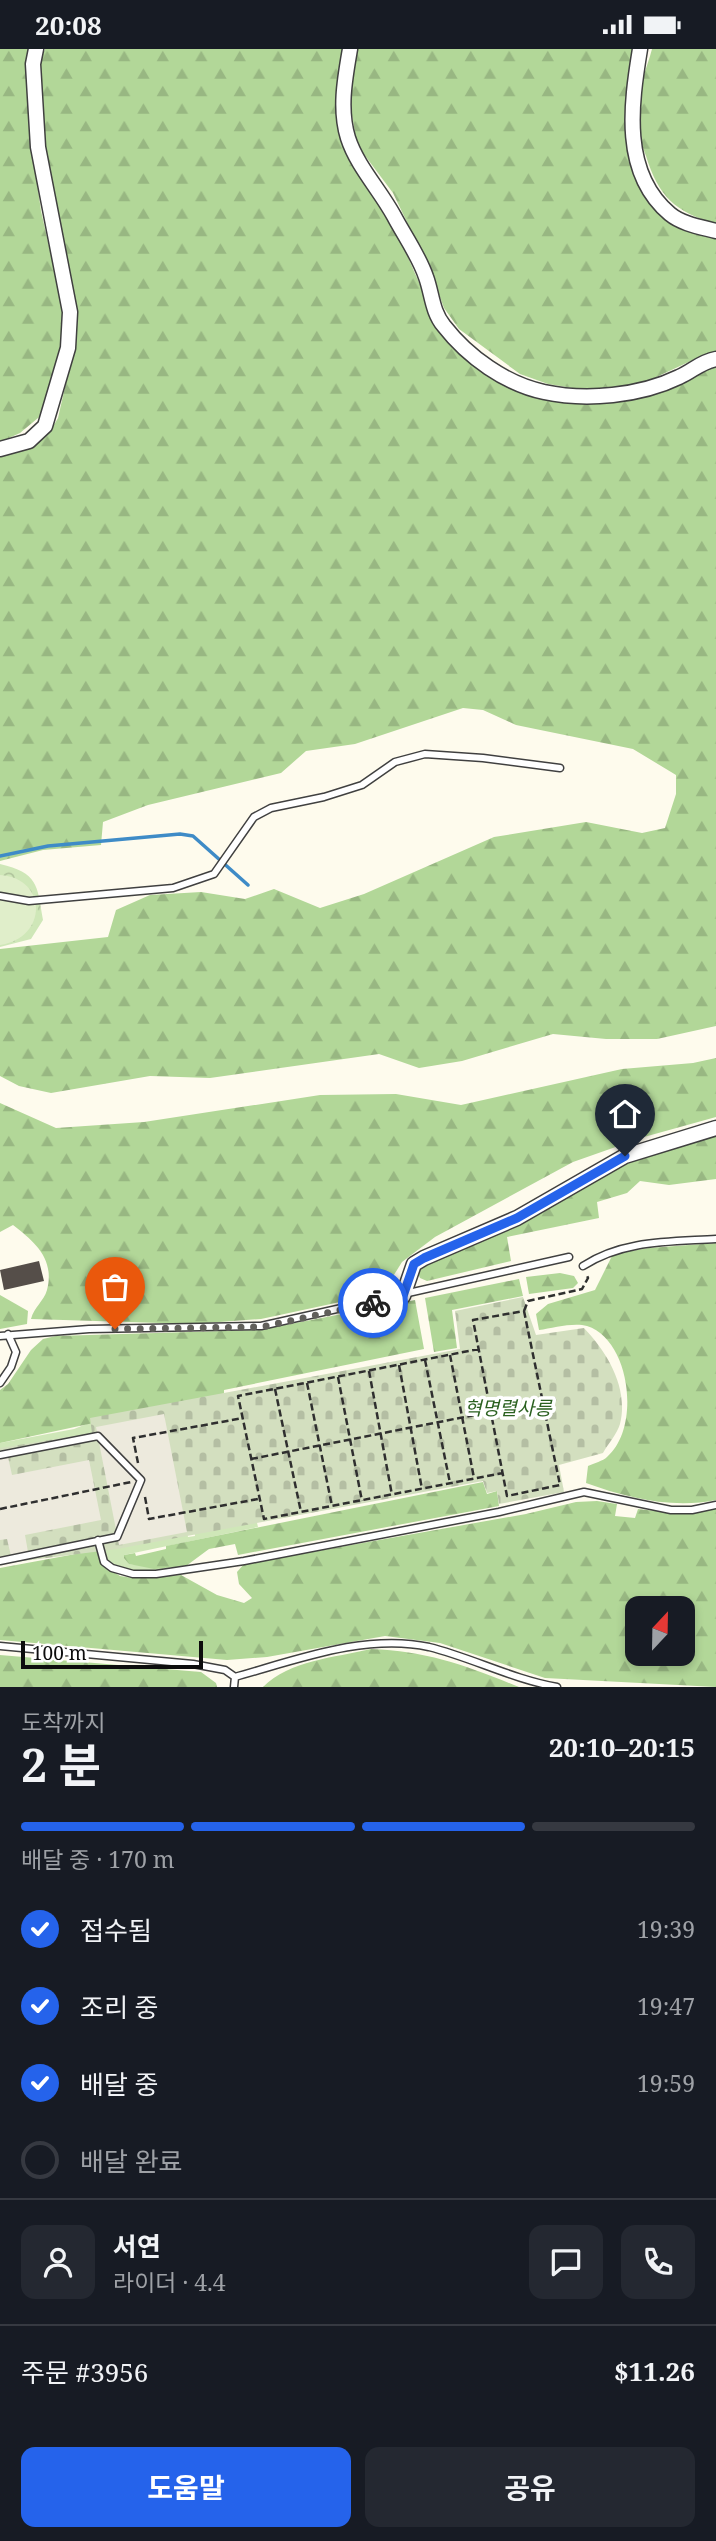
<!DOCTYPE html>
<html lang="ko">
<head>
<meta charset="utf-8">
<style>
	:root { --surface:#171b24; --page:#242831; --text:#f1f3f6; --muted:#9ea1a6; --line:#363941; --accent:#2563eb }
	body { margin:0; font-family:"Noto Serif","Noto Sans KR",serif; background:var(--page); color:var(--text); height:100vh; display:flex; flex-direction:column; font-size:26px; white-space:nowrap }
	* { box-sizing:border-box; margin:0 }
	p { font-size:23px; color:var(--muted) }
	.icon { flex:none; width:38px; height:38px; fill:none; stroke:currentColor; stroke-width:2; stroke-linecap:round; stroke-linejoin:round }
	.map { position:relative; height:1638px; overflow:hidden }
	.details { display:flex; flex-direction:column; background:var(--surface); flex:1 }
	.details>* { flex:none }
	.needle { width:46px; rotate:22deg }
	.tools { position:absolute; left:625px; top:1547px; display:grid; gap:14px }
	.tools a { display:grid; place-items:center; width:70px; height:70px; border-radius:14px; background:var(--surface); box-shadow:0 4px 10px #0003; font-size:35px }
	.scale { position:absolute; left:21px; bottom:18px; width:182px; box-sizing:border-box; padding-left:7px; border:4px solid #0d0d0d; border-top:0; font-size:19px; line-height:24px; white-space:nowrap; color:#0d0d0d; -webkit-text-stroke:5px #fff; paint-order:stroke }
	.pin { position:absolute; display:grid; place-items:center; width:60px; height:60px; color:#fff; margin:-72px -30px; border-radius:50% 50% 50% 0; rotate:-45deg; box-shadow:0 0 7px #0007 }
	.pin .icon { rotate:45deg }
	.courier { position:absolute; display:grid; place-items:center; width:70px; height:70px; margin:-35px; border:5px solid #2563eb; border-radius:50%; background:#fff; color:#222; box-shadow:0 2px 9px #0007 }
	.headline em { font-style:normal; font-weight:700 }
	.headline div { display:flex; flex-direction:column-reverse }
	.headline { display:flex; align-items:center; justify-content:space-between; height:119px; padding:0 21px }
	h1 { font-size:46px; font-weight:700; line-height:52px }
	.bar { display:grid; grid-template-columns:repeat(4,1fr); gap:10px 7px; align-content:center; height:84px; padding:0 21px }
	.bar i { height:9px; border-radius:5px; background:var(--line) }
	.bar .active { background:var(--accent) }
	.bar p { grid-column:span 4 }
	.line { display:flex; align-items:center; gap:18px; padding:0 21px; border-top:2px solid var(--line) }
	.line div { flex:1 }
	.round { display:grid; place-items:center; flex:none; width:74px; height:74px; border-radius:14px; background:var(--page) }
	ol { padding:0 21px; list-style:none }
	li { display:flex; align-items:center; gap:21px; height:77px }
	li p { margin-inline-start:auto }
	li .icon { padding:7px; border-radius:50%; background:var(--accent); color:#fff; stroke-width:4 }
	li:last-child { color:var(--muted) }
	li i { width:38px; height:38px; border:4px solid var(--line); border-radius:50% }
	.primary-button { display:flex; gap:14px; margin-top:auto; padding:14px 21px }
	.primary-button a { flex:1; height:80px; border-radius:14px; background:var(--accent); color:#fff; font-size:28px; font-weight:700; line-height:80px; text-align:center }
	.primary-button a+a { background:var(--page); color:var(--text) }
	.status { display:flex; justify-content:space-between; align-items:center; height:49px; padding:0 35px; background:var(--surface); direction:ltr }
	.status svg { height:19px; fill:currentColor }
	.map>svg:first-child { display:block }
	.grass { fill:#cfe7b8 }
	.forest { fill:url(#forest-firs); fill-rule:evenodd }
	.cemetery { fill:url(#cemetery-stones) }
	.park { fill:url(#park-crowns) }
	.pitch { fill:#e0eeca }
	.plaza { fill:#edeadd }
	.lines { fill:none; stroke-linecap:round; stroke-linejoin:round }
	.stream { stroke:#3e8bc7; stroke-width:3.5 }
	.building { fill:#554e49 }
	.service-casing { stroke:#404040; stroke-width:9 }
	.tertiary-casing { stroke:#404040; stroke-width:17 }
	.path { stroke:#2f2f2f; stroke-width:2.5; stroke-dasharray:7 3.5; stroke-linecap:butt }
	.service { stroke:#fff; stroke-width:6 }
	.tertiary { stroke:#fff; stroke-width:14 }
	.done { stroke:#61605b; stroke-width:7; stroke-dasharray:0 12.6 }
	.route { stroke:#2563eb; stroke-width:9 }
	.labels { text-anchor:middle; dominant-baseline:central; stroke-width:7; stroke-linejoin:round; paint-order:stroke }
	.park-label { font-size:19px; font-style:italic; fill:#2b6120; stroke:#fff }
</style>
</head>
<body>
<div class="status"><b>20:08</b><svg viewBox="0 0 49 12"><path d="M0 12V9h3v3zM5 12V6h3v6zM10 12V3h3v9zM15 12V0h3v12zM26 1h20v11H26zM47 4h2v5h-2z"/></svg></div>
<div class="map">
<svg width="716" height="1638" viewBox="0 0 716 1638">
	<defs>
		<pattern id="forest-firs" width="22" height="20" patternUnits="userSpaceOnUse" patternTransform="scale(1.75)"><rect width="22" height="20" fill="#b2d798"/><path d="M5 1l3.5 6h-7zM16 11l3.5 6h-7z" fill="#98b782"/></pattern>
		<pattern id="cemetery-stones" width="16" height="16" patternUnits="userSpaceOnUse" patternTransform="scale(1.75)"><rect width="16" height="16" fill="#d3dfbf"/><path d="M2 7V4a2 2 0 0 1 4 0v3zM10 15v-3a2 2 0 0 1 4 0v3z" fill="#b4bea3"/></pattern>
		<pattern id="park-crowns" width="20" height="18" patternUnits="userSpaceOnUse" patternTransform="scale(1.75)"><rect width="20" height="18" fill="#cfe7b8"/><path d="M2 6a3 3 0 1 1 6 0M12 15a3 3 0 1 1 6 0" fill="none" stroke="#b1c59d"/></pattern>
	</defs>
	<rect width="100%" height="100%" fill="#fefbed"/>
	<!-- grass -->
	<path class="grass" d="M94,1372l3,12 -97,20v-10l74,-14z
		M254,1461l4,17 -134,28 5,9 37,4c-19,6 -41,6 -58,-6l-4,-18 83,-12 1,5 7,-1 -2,-16z"/>
	<!-- forest -->
	<path class="forest" d="M0,0h29v75l12,87 23,101v35l-20,66 -24,20 -20,9z
		M45,0h298l-6,60 60,123 37,85 99,77 48,10 35,-4 100,-35v661l-59,13h-51l-53,-5 -91,27 -43,7 -40,-14 -169,24 -60,-2 -99,17 -32,-7 -19,-10v-127l108,-12 8,-27 34,-15 51,-3 44,7 29,-10 46,19 44,-14 130,-57 92,-15 56,11 23,-5 11,-34v-19l-43,-26 -117,-24 -33,-15 -20,-2 -108,36 -49,7 -25,22 -133,32 -45,17 -2,23 -58,5 -43,11v-407c30,-7 42,-8 58,-36l15,-66 3,-41 -33,-164 -3,-85z
		M356,0h279c-10,45 -18,99 9,141 8,11 58,38 72,47v117l-21,5 -45,21 -31,8 -34,2 -37,-6 -28,-10 -61,-45 -15,-21 -14,-38 -37,-77 -36,-48 -7,-42z
		M652,0h64v175c-42,-13 -57,-27 -70,-68 -6,-16 -10,-31 -9,-49 1,-20 10,-39 15,-58z
		M716,1009v59l-72,20 -71,25 -138,75 -33,25 -10,16 -24,18 -107,23 -68,5 -162,-5c3,-12 13,-18 16,-29 8,-31 -12,-48 -34,-65l-13,7v-129l56,25 88,-6 176,-27 76,-1 65,11 161,-36 71,-6z
		M716,1084v46l-47,6 -29,-4 -13,12 -30,9 2,16 -92,19 4,24 -84,20 -7,-3 -3,-7 6,-7 199,-102z
		M716,1194v257c-43,9 -89,-2 -130,-17l2,-17c6,-3 15,-5 19,-9 34,-29 24,-117 -20,-131 -13,-4 -34,2 -48,4l-3,-16 12,-10 47,-14 18,-36 36,-6z
		M560,1224l14,3 4,7 -5,5 -44,6 -3,-17z
		M519,1230l4,17 -71,14 5,38 -23,4 -9,-54z
		M0,1246l28,16 -1,13 -27,5z
		M415,1251l9,49 -200,41v5l-224,48v-53l8,-6 23,-34 12,-11 13,-3 203,-6z
		M483,1433l4,12 10,-3 2,15 -261,49 -3,-11 -26,5 -23,17 -32,3 -25,-5 -5,-6v-3l11,-2 1,3 30,-7v-3z
		M597,1452l20,3 -2,12 20,2 3,-9 36,4 42,-5v179l-171,-9 -105,-35 -55,-7 -118,21 -40,3 -227,-20v-72l97,-18 4,14 19,12 13,2 48,-3 36,20 27,8 8,-5 -13,-14 -2,-12 7,-8 282,-50 50,-12zM637,1559h45v46h-45z
		M371,1600c57,2 96,17 148,38h-256c27,-27 71,-29 108,-38z
		M0,1606l201,17 15,11 1,4h-217z"/>
	<!-- cemetery -->
	<path class="cemetery" d="M523,1248l13,38 48,-7c23,24 45,60 36,96 -3,10 -12,20 -17,29l-44,12 5,27 -65,12 -2,-13 -10,2 -4,-12 -366,68 -117,15v-116l92,-15 -2,-15 370,-69 -5,-38z"/>
	<!-- park -->
	<path class="park" d="M0,815c38,9 37,20 43,56l-12,19 -31,8z"/>
	<!-- pitch -->
	<path class="pitch" d="M0,826c48,3 48,63 0,70z"/>
	<!-- plaza -->
	<path class="plaza" d="M164,1365l23,118 -68,13 -23,-118z
		M8,1408l4,18 77,-15 12,60 -76,15 3,17 -17,4 -4,-17 -7,1v-82z"/>
	<g class="lines">
		<!-- stream -->
		<path class="stream" d="M0,807l48,-10 132,-12 13,2 55,49"/>
	</g>
	<!-- building -->
	<path class="building" d="M39,1212l5,20 -40,9 -4,-20z"/>
	<g class="lines">
		<defs>
			<path id="service" d="M0,847l29,5 144,-13 41,-14 40,-57 17,-9 53,-11 38,-12 33,-23 30,-8 58,4 77,10
				M583,1217c40,-26 86,-24 133,-27
				M0,1287l89,-7 172,-3 308,-69
				M0,1334l11,-16 5,-15 -8,-18
				M0,1406l98,-19 43,44 -24,57 -117,24
				M98,1491l6,22 8,6 21,6h23l88,-13 255,-49 85,-20 87,18h21l24,-5
				M0,1597l193,18 32,6 10,7 -1,10
				M235,1628c61,-17 131,-44 194,-30 44,11 83,32 128,40"/>
			<path id="tertiary" d="M350,0c-5,29 -11,60 -2,89 9,28 32,52 46,78 10,19 25,40 32,61 6,16 6,35 18,49 24,31 62,58 100,66 42,9 96,4 135,-15 14,-6 21,-15 37,-18
				M640,0c-9,55 -19,124 30,165 12,10 31,13 46,17
				M0,400l29,-8 16,-15 23,-78 2,-36 -32,-165 -5,-83 3,-15
				M403,1247l11,-32 10,-6 93,-40 108,-62 91,-28"/>
		</defs>
		<!-- service casing -->
		<use href="#service" class="service-casing"/>
		<!-- tertiary casing -->
		<use href="#tertiary" class="tertiary-casing"/>
		<!-- path -->
		<path class="path" d="M524,1262l36,174 -53,11 -34,-176z
			M524,1262l4,-10 54,-12 6,-11 -2,-5
			M479,1300l-241,47 26,123 239,-46
			M450,1306l24,123
			M425,1311l25,123
			M399,1316l23,124
			M369,1322l23,124
			M338,1328l24,124
			M307,1334l25,123
			M275,1340l26,123
			M251,1410l305,-60
			M138,1414l-5,-25 110,-20
			M145,1448l4,22 109,-20
			M0,1460l131,-27"/>
		<!-- service -->
		<use href="#service" class="service"/>
		<!-- tertiary -->
		<use href="#tertiary" class="tertiary"/>
	</g>
	<g class="lines">
		<!-- done -->
		<path class="done" d="M115,1280l146,-2 112,-24"/>
		<!-- route -->
		<path class="route" d="M373,1254l30,-7 11,-32 10,-6 93,-40 108,-62"/>
	</g>
	<g class="labels">
		<!-- park labels -->
		<g class="park-label">
			<text x="508" y="1359">혁명렬사릉</text>
		</g>
	</g>
</svg>
<div class="tools">
<a><svg class="needle" viewBox="-14 -14 28 28"><path d="M0-13l5 13h-10z" fill="#e53935"/><path d="M0 13l5-13h-10z" fill="#9ea1a6"/></svg></a>
</div>
<div class="scale">100 m</div>
<div class="pin" style="left:115px;top:1280px;background:#ea580c"><svg class="icon" aria-label="bag" viewBox="0 0 24 24"><path d="M5 8h14l-1 12H6zM9 8a3 3 0 0 1 6 0"/></svg></div>
<div class="pin" style="left:625px;top:1107px;background:#1f2937"><svg class="icon" aria-label="home" viewBox="0 0 24 24"><path d="M3 11l9-7 9 7M6 9v11h12V9"/></svg></div>
<div class="courier" style="left:373px;top:1254px"><svg class="icon" aria-label="bike" viewBox="0 0 24 24"><circle cx="6" cy="16" r="4"/><circle cx="18" cy="16" r="4"/><path d="M6 16l4-8h5l3 8M10 8l3 8H6M13 5h3"/></svg></div>
</div>
<section class="details">
<div class="headline"><div><h1>2 분</h1><p>도착까지</p></div><em>20:10–20:15</em></div>
<div class="bar"><i class="active"></i><i class="active"></i><i class="active"></i><i></i><p>배달 중 · 170 m</p></div>
<ol>
<li><svg class="icon" aria-label="check" viewBox="0 0 24 24"><path d="M5 12l5 5 9-10"/></svg>접수됨<p>19:39</p></li>
<li><svg class="icon" aria-label="check" viewBox="0 0 24 24"><path d="M5 12l5 5 9-10"/></svg>조리 중<p>19:47</p></li>
<li><svg class="icon" aria-label="check" viewBox="0 0 24 24"><path d="M5 12l5 5 9-10"/></svg>배달 중<p>19:59</p></li>
<li><i></i>배달 완료</li>
</ol>
<div class="line" style="height:126px"><a class="round"><svg class="icon" aria-label="person" viewBox="0 0 24 24"><circle cx="12" cy="8" r="4"/><path d="M4 21q1-7 8-7t8 7"/></svg></a><div><b>서연</b><p>라이더 · 4.4</p></div><a class="round"><svg class="icon" aria-label="chat" viewBox="0 0 24 24"><path d="M4 5h16v11H9l-5 4z"/></svg></a><a class="round"><svg class="icon" aria-label="phone" viewBox="0 0 24 24"><path d="M5 4h4l2 5-3 2q2 4 5 5l2-3 5 2v4C11 20 4 13 5 4z"/></svg></a></div>
<div class="line" style="height:91px"><div>주문 #3956</div><b>$11.26</b></div>
<div class="primary-button"><a>도움말</a><a>공유</a></div>
</section>
</body>
</html>
